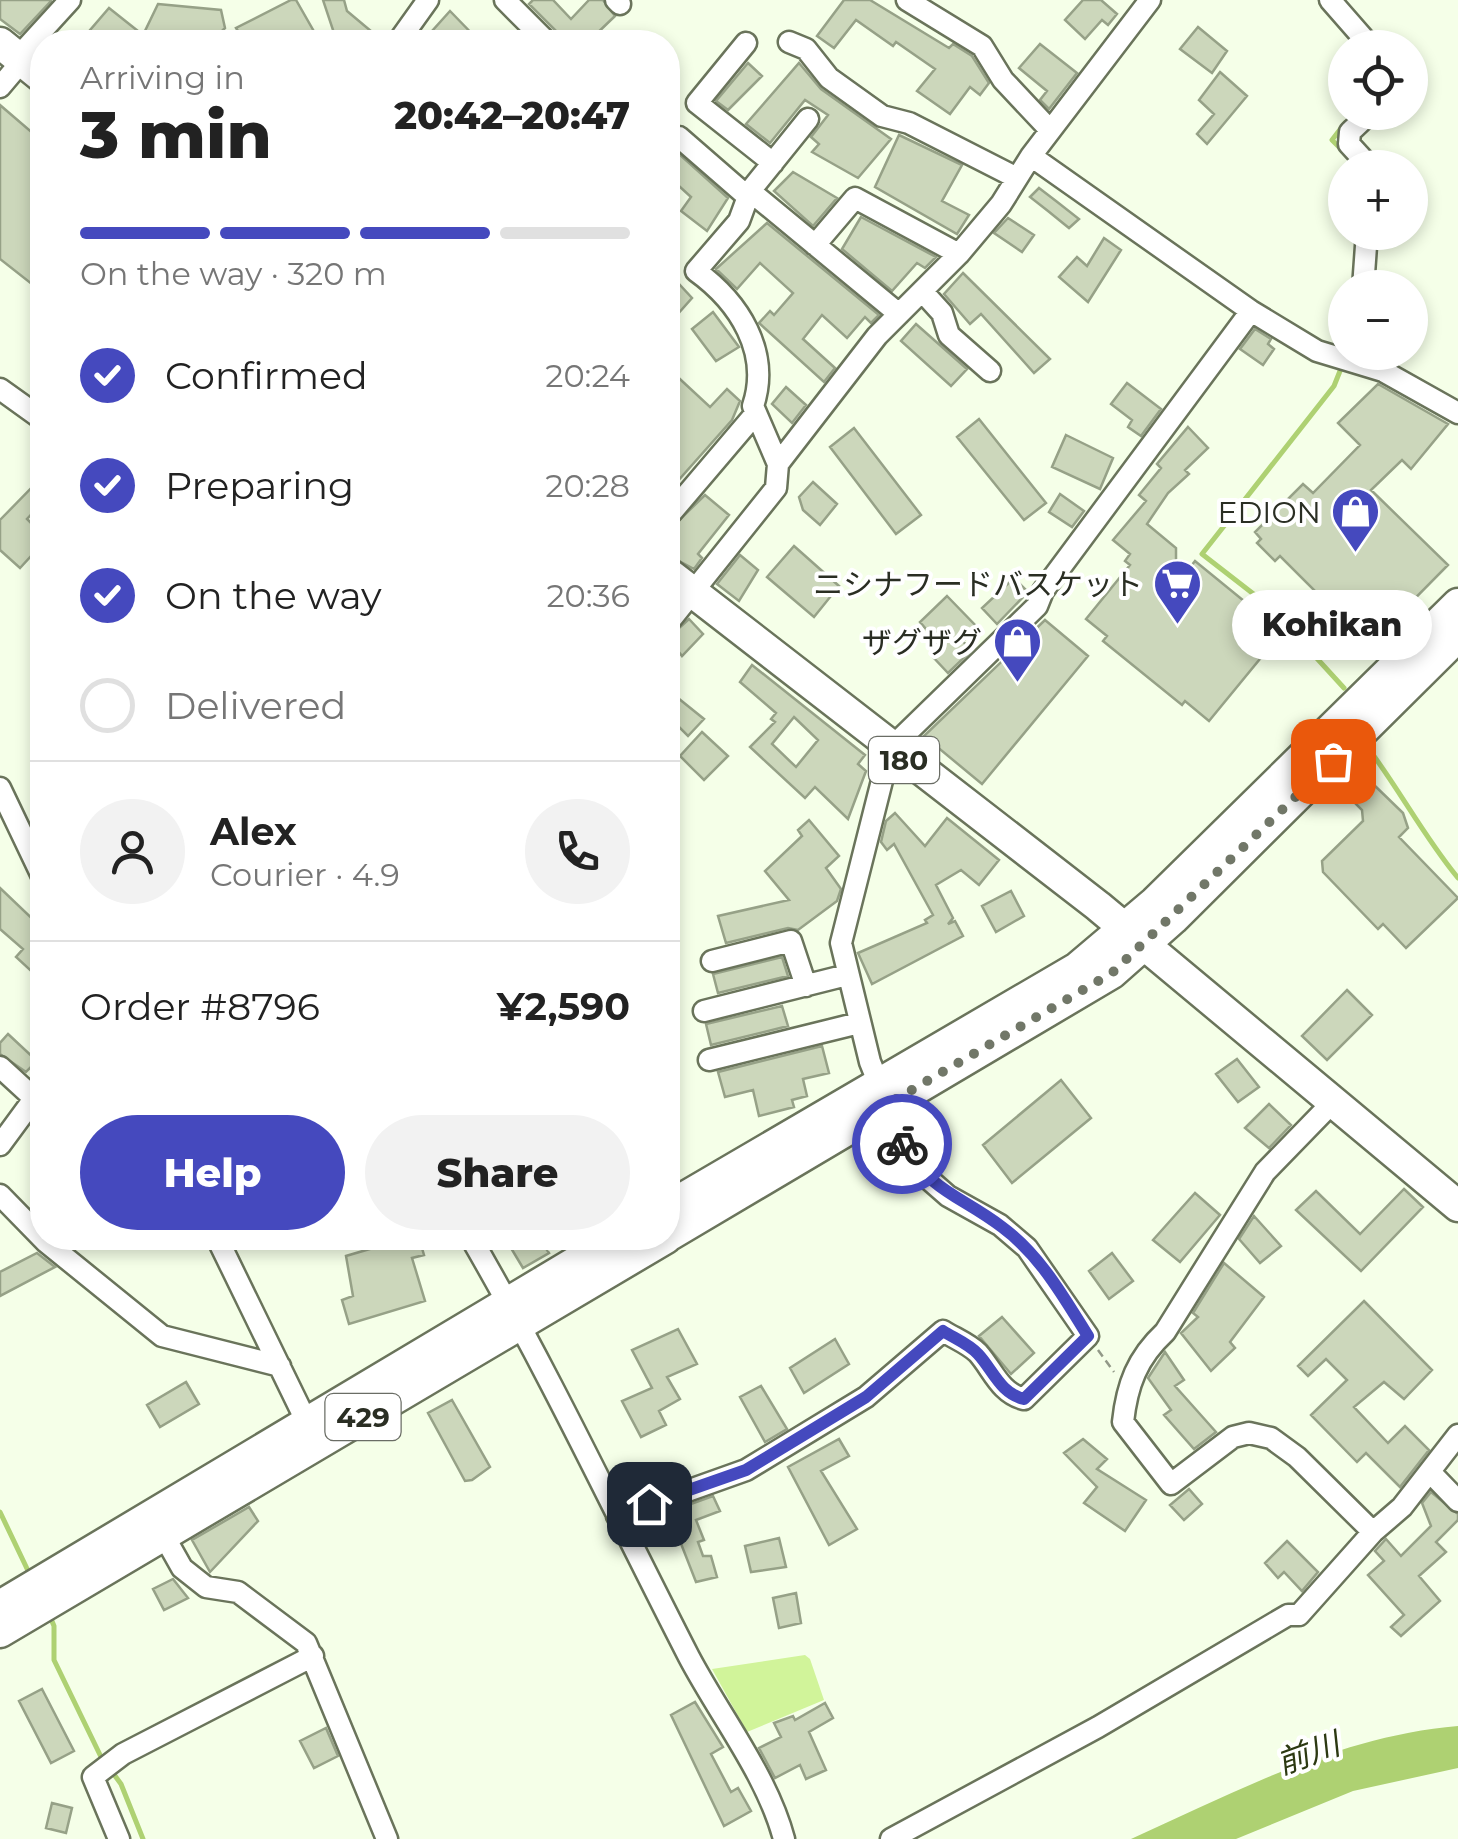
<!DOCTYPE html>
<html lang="en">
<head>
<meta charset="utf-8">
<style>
	:root { --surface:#fff; --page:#f2f2f2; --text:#222; --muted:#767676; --line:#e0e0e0; --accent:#4549be }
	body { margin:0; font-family:Montserrat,"Noto Sans JP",sans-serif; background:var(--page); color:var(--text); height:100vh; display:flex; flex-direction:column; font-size:38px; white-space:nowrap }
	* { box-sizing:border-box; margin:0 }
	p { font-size:32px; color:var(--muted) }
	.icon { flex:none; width:55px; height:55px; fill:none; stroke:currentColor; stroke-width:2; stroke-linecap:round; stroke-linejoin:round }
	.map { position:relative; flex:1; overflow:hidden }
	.details { position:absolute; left:30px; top:30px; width:650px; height:1220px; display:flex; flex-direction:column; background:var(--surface); border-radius:40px; box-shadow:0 5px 15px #0003 }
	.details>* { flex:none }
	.tools { position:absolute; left:1328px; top:30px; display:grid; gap:20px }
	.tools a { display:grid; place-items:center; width:100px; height:100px; border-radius:50%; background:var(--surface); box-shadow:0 5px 15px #0003; font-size:50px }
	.pin { position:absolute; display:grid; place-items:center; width:85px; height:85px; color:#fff; margin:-42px; border-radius:20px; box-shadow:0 5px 15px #0006 }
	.courier { position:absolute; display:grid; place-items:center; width:100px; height:100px; margin:-50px; border:8px solid #4549be; border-radius:50%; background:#fff; color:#222; box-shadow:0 2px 12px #0007 }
	.bubble { position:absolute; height:70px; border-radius:35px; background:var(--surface); box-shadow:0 5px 15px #0003; font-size:32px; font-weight:800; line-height:70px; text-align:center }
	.summary em { font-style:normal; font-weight:800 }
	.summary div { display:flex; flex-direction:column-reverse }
	.summary { display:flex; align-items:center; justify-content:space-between; height:170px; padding:0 50px }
	h1 { font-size:65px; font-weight:800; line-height:75px }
	.bar { display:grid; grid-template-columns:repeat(4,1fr); gap:15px 10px; align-content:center; height:120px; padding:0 50px }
	.bar i { height:12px; border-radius:8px; background:var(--line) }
	.bar .selected { background:var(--accent) }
	.bar p { grid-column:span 4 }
	.line { display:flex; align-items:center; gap:25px; padding:0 50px; border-top:2px solid var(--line) }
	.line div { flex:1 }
	.round { display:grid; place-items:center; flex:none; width:105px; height:105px; border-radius:52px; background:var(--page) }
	ol { padding:0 50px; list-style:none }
	li { display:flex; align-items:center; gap:30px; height:110px }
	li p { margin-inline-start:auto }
	li .icon { padding:10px; border-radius:50%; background:var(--accent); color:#fff; stroke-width:4 }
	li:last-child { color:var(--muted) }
	li i { width:55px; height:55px; border:5px solid var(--line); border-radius:50% }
	.button { display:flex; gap:20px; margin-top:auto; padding:20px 50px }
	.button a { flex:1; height:115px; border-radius:60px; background:var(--accent); color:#fff; font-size:40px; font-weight:800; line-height:115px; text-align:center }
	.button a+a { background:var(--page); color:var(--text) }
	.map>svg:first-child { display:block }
	.green { fill:#d1f49a }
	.water { fill:#aed172 }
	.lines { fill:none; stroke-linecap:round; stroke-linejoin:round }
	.stream { stroke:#aed172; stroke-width:5 }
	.building { fill:#ccd7bb; stroke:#96a187; stroke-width:2.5; fill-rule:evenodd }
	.minor-casing { stroke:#6a745b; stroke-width:25 }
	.highway-casing { stroke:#6a745b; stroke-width:35 }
	.path { stroke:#929988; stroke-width:2.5; stroke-dasharray:8 5; stroke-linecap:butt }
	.minor { stroke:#fff; stroke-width:20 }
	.highway { stroke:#fff; stroke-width:30 }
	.done { stroke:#717768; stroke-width:10; stroke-dasharray:0 18 }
	.route { stroke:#4549be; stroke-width:12 }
	.labels { text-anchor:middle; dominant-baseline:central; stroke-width:8; stroke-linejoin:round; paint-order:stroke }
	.shield { fill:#fff; stroke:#6a6d65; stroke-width:2.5 }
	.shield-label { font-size:28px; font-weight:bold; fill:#2a2e23 }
	.poi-label { font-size:30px; fill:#2a2e23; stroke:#fff; text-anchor:end }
	.water-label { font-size:32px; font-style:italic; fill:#2c3912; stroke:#fff }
</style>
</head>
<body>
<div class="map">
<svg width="1458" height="1839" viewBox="0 0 1458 1839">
	<rect width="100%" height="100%" fill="#f5ffe8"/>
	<!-- green -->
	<path class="green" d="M805,1655l5,4 14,41 -77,32 -35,-63z"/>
	<!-- water -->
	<path class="water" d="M1458,1726v42l-105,23 -117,48h-105c106,-48 209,-103 327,-113z"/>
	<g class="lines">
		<!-- stream -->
		<path class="stream" d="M1344,152l-12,-12 13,-17
			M1342,366l-8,20 -132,168 67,52 75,82
			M1371,752c31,42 54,86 87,126
			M0,1512l31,65
			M49,1614l5,12v34l49,101
			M110,1769l11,15 22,55"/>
	</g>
	<!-- building -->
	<path class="building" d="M0,0h50l1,1 -31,33 -20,-15z
		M291,0h5l24,42h-75l-9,-14z
		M323,0h21l3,11 37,31h-47z
		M533,0h20l18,19 18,-19h14l12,16 -27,26h-28l-3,-10 -28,-28z
		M844,0h26l79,48 4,-4 19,12 17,27 -9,12 -10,-8 -20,27 -33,-23 18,-22 -39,-27 -3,4 -37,-26 -22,28 -17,-12z
		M1083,0h18l16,14 -9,11 -6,-5 -17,19 -20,-19z
		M158,4l63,6 4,18 -14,14h-120l-6,-6 24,-28 34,27z
		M450,11l30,31h-35l-12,-12z
		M1198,27l29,24 -15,22 -32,-24z
		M1040,44l37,29 -28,36 -9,-9 7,-9 -28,-23z
		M748,63l14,13 -34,34 -12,-9z
		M799,63l22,26 70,50 -33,39 -46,-26 7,-8 -8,-7 17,-22 -23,-15 -35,43 -24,-19z
		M1220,72l27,24 -40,48 -10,-10 17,-20 -15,-14z
		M0,105l42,36v151l-42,-33z
		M899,135l63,30 -20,36 27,14 -12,19 -82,-47z
		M668,144l60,54 -21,33 -26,-20 10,-14 -23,-21z
		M793,172l44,26 -24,28 -39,-35z
		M1039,188l17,13 23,18 -10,9 -21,-17 -18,-14z
		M861,217l75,40 -11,11 -8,-5 -25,28 -50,-42z
		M1008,218l26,17 -12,17 -28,-19z
		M767,223l112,92 -8,8 -6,-6 -18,21 -25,-23 -19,24 32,29 -11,14 -65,-59 11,-12 4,4 19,-22 -33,-30 -23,26 -21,-20z
		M1104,238l17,12 -33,52 -29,-25 18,-20 10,9z
		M668,272l24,26 -24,27z
		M963,273l87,86 -16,14 -53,-59 -11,10 -26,-30z
		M713,312l26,35 -23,14 -24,-32z
		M916,324l51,45 -16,17 -50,-45z
		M1255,329l16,10 -3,5 6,5 -11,16 -23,-16z
		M668,368l42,39 17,-18 13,12 -8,19 -64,72z
		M1127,383l34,26 -20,27 -13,-9 4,-7 -21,-16z
		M1378,384l70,40 -37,45 -9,-9 -31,30 77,75 -79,80 -89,-89 -5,5 -18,-18 4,-4 -6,-7 48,-48 10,9 47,-48 -22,-22z
		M786,387l20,18 -14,18 -20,-19z
		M979,419l67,84 -22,17 -67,-83z
		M1188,427l20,21 -23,22 4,4 -21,19 -21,31 29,24v37l19,-24 87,71 -73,89 -24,-20 -3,4 -79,-64 4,-5 -21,-17 44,-54 -5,-4 5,-7 -17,-14 33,-39 -7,-6 22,-27 -4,-4z
		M854,428l67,87 -25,19 -66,-87z
		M1066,435l47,23 -13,31 -48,-22z
		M42,477v26l-15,16 15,15v10l-22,24 -20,-18v-30z
		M813,482l24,22 -17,21 -17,-15 -4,-13z
		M1060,494l24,17 -12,16 -23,-15z
		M705,495l24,20 -31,39 4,4 -8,11 -26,-14v-24z
		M794,546l45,40 -25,31 -47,-40z
		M740,555l18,15 -19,31 -22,-17z
		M1014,578l14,14 -31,32 -15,-16z
		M947,596l30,31 -14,14 8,10 -23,22 -15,-16 9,-9 -22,-26z
		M689,619l14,15 -21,22 -14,-18z
		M1045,620l43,36 -106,128 -58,-48z
		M752,665l113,90 -7,9 8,7 -18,48 -33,-32 -10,11 -55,-51 25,-25 -4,-3 5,-6 -36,-31zM794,717l24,23 -22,27 -24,-23z
		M668,690l36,29 -16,17 -20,-20z
		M702,732l26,24 -24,24 -24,-24z
		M1372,783l31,30 5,15 -9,9 59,61 -52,50 -23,-24 -5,5 -55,-57 -1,-11 41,-40 -1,-11 -8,-8z
		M895,813l30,33 22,-28 52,42 -20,25 -18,-15 -25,15 17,33 -5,6 7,-3 8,15 -91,48 -14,-31 69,-30 -2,-3 8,-5 -39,-71 -7,6 -6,-8 5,-21z
		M809,820l30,36 -13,12 15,21 -4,12 -39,29 -10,-2 -62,15 -8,-27 71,-16 -24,-29 37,-35 -4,-6z
		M0,888l42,40v53l-26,-24 7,-8 -23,-20z
		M1011,891l13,25 -28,16 -14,-26z
		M782,957l6,19 -70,17 -5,-19z
		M1347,990l25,25 -45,45 -25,-24z
		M782,1006l6,20 -77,19 -5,-21z
		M8,1034l29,27 -11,11 -26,-18v-11z
		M822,1046l7,27 -26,6 4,17 -15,4 2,7 -35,9 -6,-26 -28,7 -7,-25z
		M1237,1059l22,28 -21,15 -22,-28z
		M1061,1080l30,38 -79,65 -29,-38z
		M1269,1104l22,21 -22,23 -24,-20z
		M1404,1189l19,18 -62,64 -65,-61 20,-19 44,43z
		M1195,1193l25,22 -40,47 -27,-22z
		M1254,1216l27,30 -21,17 -21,-24z
		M407,1238h12l5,17 -12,3 13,43 -76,23 -7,-24 11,-4 -7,-40z
		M505,1238h56l-14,12 2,3 -26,15z
		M37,1253l18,14 -55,29v-24z
		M1112,1253l21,28 -24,18 -20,-28z
		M1224,1263l40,34 -34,45 5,6 -24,23 -30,-38 17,-16 -5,-4z
		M1364,1301l68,69 -28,29 -20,-17 -30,25 34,36 17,-17 24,24 -29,37 -34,-34 -9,9 -46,-47 36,-35 -21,-21 -18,17 -10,-10z
		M1002,1317l32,36 -23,21 -32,-38z
		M678,1329l19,35 -30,13 13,22 -21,12 7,14 -25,12 -19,-36 30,-13 -20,-38z
		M835,1339l14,25 -45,29 -14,-25z
		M1165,1352l19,28 -9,6 41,46 -22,17 -30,-34 7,-5 -23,-32z
		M186,1382l13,22 -39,23 -13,-22z
		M761,1386l26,43 -22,13 -25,-45z
		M452,1400l38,67 -18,13 -7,1 -37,-68z
		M839,1439l10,17 -28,15 36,58 -28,16 -41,-78z
		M1083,1439l24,20 -10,10 49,31 -21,31 -41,-28 13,-16 -33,-34z
		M1189,1489l13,15 -18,16 -14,-15z
		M1431,1492l27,22v6l-22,22 10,10 -27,24 21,25 -39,35 -10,-9 13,-12 -36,-40 16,-14 -9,-10 11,-12 15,17 30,-30 -9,-23z
		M713,1496l7,15 -24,9 8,20 -6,2 5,14h8l6,21 -21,5 -18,-46 6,-2 -10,-24z
		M249,1507l9,14 -48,51 -18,-32z
		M779,1538l7,29 -35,5 -6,-26z
		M1287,1541l31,31 -16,19 -18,-19 -6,6 -13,-15z
		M173,1579l15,19 -24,12 -11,-21z
		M796,1593l5,30 -22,5 -6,-30z
		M42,1689l32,62 -23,12 -32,-62z
		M695,1702l28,45 -12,7 20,38 7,-4 13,23 -27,15 -53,-111z
		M825,1703l8,15 -24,14 17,38 -20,9 -6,-14 -25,13 -16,-30 22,-11 -7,-14 19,-7 2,4z
		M326,1728l12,28 -24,12 -14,-27z
		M52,1803l20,5 -6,25 -20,-5z"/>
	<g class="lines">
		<defs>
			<path id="minor" d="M505,0l42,42
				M616,0l4,4
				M907,0l75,46 21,34 47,50
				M1330,0l42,48
				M398,42l30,-42
				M789,42l17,7 23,29 53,38 27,7 108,55
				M746,43l-49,60 76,60
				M18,57l52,-57
				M0,87l22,-26
				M1371,112l-21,20 -1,12 22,24
				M679,137l69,60
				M1031,156l220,155 66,40 66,20 75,42
				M750,191l149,123
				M815,245l40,-47 104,56
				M1363,288l4,-56
				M922,291l20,22 7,22 41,36
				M0,389l42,30
				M778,464l99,-128 82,-82 42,-50 30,-48 119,-156
				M671,513l85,-100
				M668,623l108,-135 2,-24 -25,-58c18,-54 -14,-104 -57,-135l43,-50 11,-30 58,-72
				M0,788l42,88
				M712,961l79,-20 15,45
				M704,1011l143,-36
				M709,1060l150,-37
				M0,1067l35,32
				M1333,1102l-68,70 -100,160c-28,26 -38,53 -42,90l48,62 62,-47 16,-4 22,5 26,19 76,75 29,-25 56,-72
				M0,1145l42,-57
				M0,1195l46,47 116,94 118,30
				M217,1238l95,195
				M471,1238c79,136 146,279 218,419 31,59 78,118 95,182
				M1430,1472l28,29
				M617,1516l129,-46 120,-73 77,-66c11,7 26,13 35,22 15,17 22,40 46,46l64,-63 -61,-88 -27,-23 -52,-29 -24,-21 -20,-29 -34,-84 -29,-119 49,-194 147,-143 6,-15 208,-280
				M164,1536l18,32 24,19 32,5 68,51 81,196
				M119,1839l-26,-62 30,-23 190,-98
				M891,1839l207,-112 190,-112h11l74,-83"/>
			<path id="highway" d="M0,43l42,34
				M668,573l430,333 360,300
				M668,1207l409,-239 78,-66 303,-298
				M668,1236l444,-263 61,-54 285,-283
				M0,1606l616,-368
				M0,1632l666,-394"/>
		</defs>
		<!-- minor casing -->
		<use href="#minor" class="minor-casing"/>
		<!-- highway casing -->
		<use href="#highway" class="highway-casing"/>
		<!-- path -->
		<path class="path" d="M1098,1350l16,22"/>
		<!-- minor -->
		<use href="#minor" class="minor"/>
		<!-- highway -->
		<use href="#highway" class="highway"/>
	</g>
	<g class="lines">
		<!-- done -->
		<path class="done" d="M902,1144l-16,-39 226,-132 221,-212"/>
		<!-- route -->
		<path class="route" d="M649,1504l97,-34 120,-73 77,-66c11,7 26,13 35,23 15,16 22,39 46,45l64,-63c-25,-40 -48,-81 -86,-109 -42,-32 -68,-33 -100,-83"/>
	</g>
	<!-- icons -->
	<defs>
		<symbol id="shop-pin" viewBox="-11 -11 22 30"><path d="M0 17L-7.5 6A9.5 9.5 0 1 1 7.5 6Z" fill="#4549be" stroke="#fff"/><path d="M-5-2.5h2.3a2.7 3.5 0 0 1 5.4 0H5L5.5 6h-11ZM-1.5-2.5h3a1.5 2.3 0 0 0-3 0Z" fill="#fff"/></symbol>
		<symbol id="supermarket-pin" viewBox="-11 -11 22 30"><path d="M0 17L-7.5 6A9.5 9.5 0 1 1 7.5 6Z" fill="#4549be" stroke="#fff"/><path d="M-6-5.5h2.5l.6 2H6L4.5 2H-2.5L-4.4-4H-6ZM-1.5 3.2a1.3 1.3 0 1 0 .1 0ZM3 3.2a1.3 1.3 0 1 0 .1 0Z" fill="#fff"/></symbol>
	</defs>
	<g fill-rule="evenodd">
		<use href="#shop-pin" x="1328" y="484" width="55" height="75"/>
		<use href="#supermarket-pin" x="1150" y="556" width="55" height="75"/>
		<use href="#shop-pin" x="990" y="614" width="55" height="75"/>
	</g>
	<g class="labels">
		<!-- shield labels -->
		<g class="shield">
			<rect x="869" y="737" width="70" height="46" rx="8"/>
			<rect x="325.5" y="1394" width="75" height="46" rx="8"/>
		</g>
		<g class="shield-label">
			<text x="904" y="760">180</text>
			<text x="363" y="1417">429</text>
		</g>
		<!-- poi labels -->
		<g class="poi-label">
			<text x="1321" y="512">EDION</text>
			<text x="1143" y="584">ニシナフードバスケット</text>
			<text x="982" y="642">ザグザグ</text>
		</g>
		<!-- water labels -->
		<g class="water-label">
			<text transform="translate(1308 1753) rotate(-20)">前川</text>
		</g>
	</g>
</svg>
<div class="tools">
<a><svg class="icon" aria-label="locate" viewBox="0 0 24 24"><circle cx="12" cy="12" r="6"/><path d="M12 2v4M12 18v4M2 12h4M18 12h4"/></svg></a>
<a>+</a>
<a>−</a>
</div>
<div class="pin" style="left:1333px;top:761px;background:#ea580c"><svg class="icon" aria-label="bag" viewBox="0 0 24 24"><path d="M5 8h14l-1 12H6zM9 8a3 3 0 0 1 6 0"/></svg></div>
<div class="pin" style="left:649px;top:1504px;background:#1f2937"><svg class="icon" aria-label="home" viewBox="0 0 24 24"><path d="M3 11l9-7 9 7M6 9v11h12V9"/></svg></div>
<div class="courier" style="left:902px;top:1144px"><svg class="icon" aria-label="bike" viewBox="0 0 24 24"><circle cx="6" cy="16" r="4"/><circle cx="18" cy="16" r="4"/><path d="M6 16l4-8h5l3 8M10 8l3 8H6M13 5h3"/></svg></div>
<div class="bubble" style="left:1232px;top:590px;width:200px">Kohikan</div>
<section class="details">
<div class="summary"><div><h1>3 min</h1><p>Arriving in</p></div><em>20:42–20:47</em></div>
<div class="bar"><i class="selected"></i><i class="selected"></i><i class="selected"></i><i></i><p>On the way · 320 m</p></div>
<ol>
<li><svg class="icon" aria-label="check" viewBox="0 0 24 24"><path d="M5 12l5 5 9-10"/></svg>Confirmed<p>20:24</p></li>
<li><svg class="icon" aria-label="check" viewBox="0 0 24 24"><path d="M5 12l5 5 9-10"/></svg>Preparing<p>20:28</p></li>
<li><svg class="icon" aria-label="check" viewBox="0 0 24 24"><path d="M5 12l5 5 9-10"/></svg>On the way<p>20:36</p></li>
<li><i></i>Delivered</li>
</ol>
<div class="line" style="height:180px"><a class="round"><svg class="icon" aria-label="person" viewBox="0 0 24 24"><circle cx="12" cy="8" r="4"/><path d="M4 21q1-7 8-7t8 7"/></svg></a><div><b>Alex</b><p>Courier · 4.9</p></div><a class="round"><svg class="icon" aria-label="phone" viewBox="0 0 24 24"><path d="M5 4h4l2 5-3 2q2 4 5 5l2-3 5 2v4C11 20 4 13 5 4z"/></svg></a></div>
<div class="line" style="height:130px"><div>Order #8796</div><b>¥2,590</b></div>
<div class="button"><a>Help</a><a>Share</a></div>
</section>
</div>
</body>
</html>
